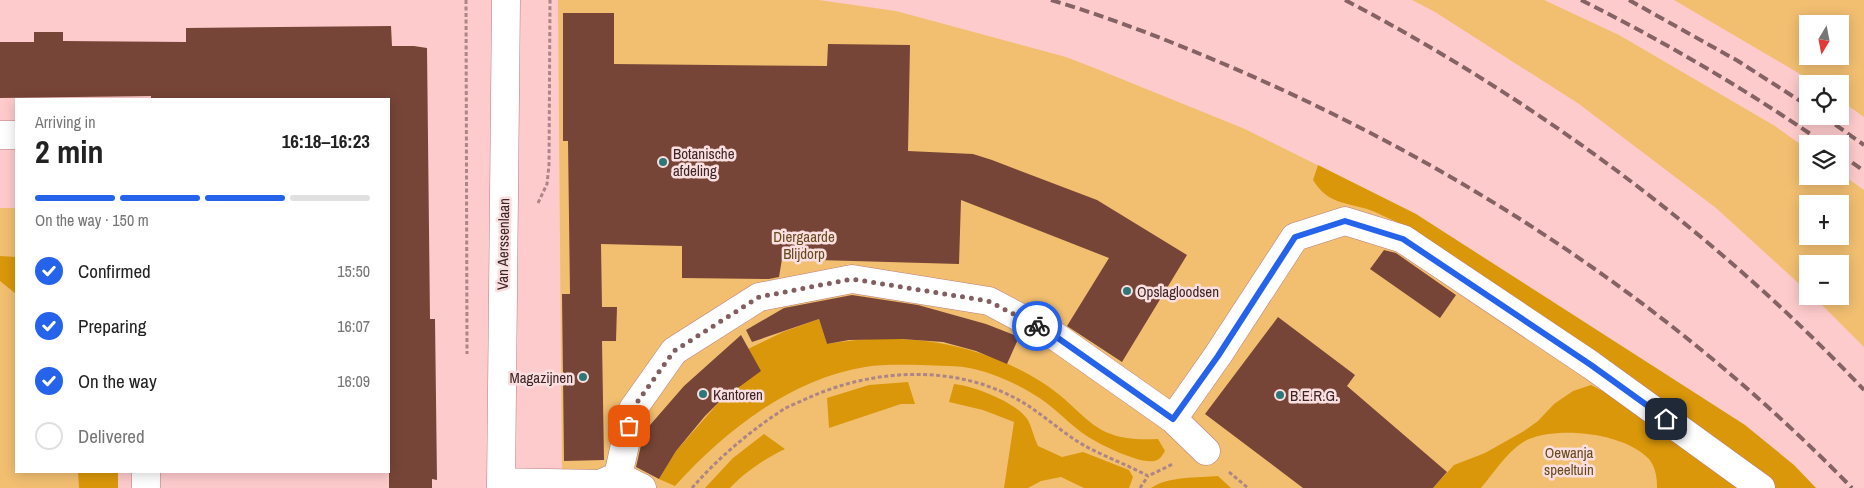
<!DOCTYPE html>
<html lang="en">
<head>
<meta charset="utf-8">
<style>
	:root { --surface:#fff; --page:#f6f6f6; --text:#222; --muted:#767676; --line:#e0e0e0; --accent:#2563eb }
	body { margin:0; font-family:"Archivo Narrow",sans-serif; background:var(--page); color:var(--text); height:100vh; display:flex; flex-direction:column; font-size:19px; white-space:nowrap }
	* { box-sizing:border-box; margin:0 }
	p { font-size:16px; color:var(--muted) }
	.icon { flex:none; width:28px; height:28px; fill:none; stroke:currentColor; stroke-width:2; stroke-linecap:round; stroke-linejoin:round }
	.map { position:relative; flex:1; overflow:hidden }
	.details { position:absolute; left:15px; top:98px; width:375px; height:375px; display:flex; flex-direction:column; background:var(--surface); border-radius:0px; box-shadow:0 2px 12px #0003 }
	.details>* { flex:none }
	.needle { width:32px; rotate:190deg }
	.buttons { position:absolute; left:1799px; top:15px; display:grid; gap:10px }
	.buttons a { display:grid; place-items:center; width:50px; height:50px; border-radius:0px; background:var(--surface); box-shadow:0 2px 12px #0003; font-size:25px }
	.pin { position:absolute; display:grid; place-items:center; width:42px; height:42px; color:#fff; margin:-21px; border-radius:10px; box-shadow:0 2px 8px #0006 }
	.courier { position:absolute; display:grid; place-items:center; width:50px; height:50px; margin:-25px; border:4px solid #2563eb; border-radius:50%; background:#fff; color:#222; box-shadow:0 1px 6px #0007 }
	.overview em { font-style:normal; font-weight:800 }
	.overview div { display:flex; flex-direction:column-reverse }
	.overview { display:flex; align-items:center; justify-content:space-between; height:85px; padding:0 20px }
	h1 { font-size:32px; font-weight:800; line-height:38px }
	.bar { display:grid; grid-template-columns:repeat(4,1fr); gap:8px 5px; align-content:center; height:60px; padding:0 20px }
	.bar i { height:6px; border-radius:4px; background:var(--line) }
	.bar .on { background:var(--accent) }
	.bar p { grid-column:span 4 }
	ol { padding:0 20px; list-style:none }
	li { display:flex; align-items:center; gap:15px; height:55px }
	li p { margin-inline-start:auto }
	li .icon { padding:5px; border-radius:50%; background:var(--accent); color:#fff; stroke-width:4 }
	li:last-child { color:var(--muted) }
	li i { width:28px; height:28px; border:2px solid var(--line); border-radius:50% }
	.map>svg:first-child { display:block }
	.green { fill:#f2bf71; fill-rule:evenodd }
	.forest { fill:#da970a }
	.building { fill:#774537 }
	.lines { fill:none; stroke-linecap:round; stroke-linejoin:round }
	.minor-casing { stroke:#b87e80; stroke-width:29 }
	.path { stroke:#ad8586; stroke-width:3; stroke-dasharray:4 2.5; stroke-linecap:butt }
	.minor { stroke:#fff; stroke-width:28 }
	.rail { stroke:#856364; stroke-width:4; stroke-dasharray:10 5; stroke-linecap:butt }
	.done { stroke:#815f60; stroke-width:5; stroke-dasharray:0 9 }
	.route { stroke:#2563eb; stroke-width:6 }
	.poi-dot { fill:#2d7778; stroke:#fadfe0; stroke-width:2 }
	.labels { text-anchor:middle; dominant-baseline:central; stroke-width:5; stroke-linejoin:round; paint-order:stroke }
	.poi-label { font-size:15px; fill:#3d2526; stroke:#fadfe0; text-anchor:start }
	.park-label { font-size:15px; fill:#664a1d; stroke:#fadfe0 }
	.street-label { font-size:15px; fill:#3d2526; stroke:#fadfe0 }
</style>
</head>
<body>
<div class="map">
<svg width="1864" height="488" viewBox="0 0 1864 488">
	<rect width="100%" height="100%" fill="#fecbcc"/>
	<!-- green -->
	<path class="green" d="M558,0h261l77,11 170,46 31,12 148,60 171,85 368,274h-1222z
		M1412,0h132l75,35 156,91 32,23 1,27h32v-3l24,17v157l-51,-51h27v-32h-32l-1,27 -91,-83 -137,-104 -144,-92zM1808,204h32v32h-32z
		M1674,0h190v117l-24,-17v-16h-23zM1808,24h32v32h-32z
		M0,208h16v263h63v17h-79z"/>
	<!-- forest -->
	<path class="forest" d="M1318,165l98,49 329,211 49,40 22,23h-44l-375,-266c-10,-4 -20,-10 -30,-13 -24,-7 -40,-6 -54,-29z
		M0,256l16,1v37l-16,-13z
		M819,319l8,25c73,-13 149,-3 213,37 50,31 48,62 118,58l7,12c-3,5 -5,9 -11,10 -16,3 -60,-19 -73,-29 -16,-12 -30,-28 -48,-38 -18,-11 -38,-20 -59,-25 -16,-4 -36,-3 -53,-4 -18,0 -38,-1 -56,2 -75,12 -141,65 -190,119l-16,-7 17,-28 44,-50 28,-52 35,-17z
		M908,382l7,22h-14l-72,24 -2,-30 42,-13z
		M954,384c20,2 62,18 74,36 4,8 6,18 10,26l24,11 21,-5 46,18 4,7 -4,11h-45l-23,-11 -20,4 -13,7h-24l10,-66 -31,-12 -34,-8z
		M1591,385l19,10 132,93h-85c0,-10 -1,-20 -8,-29 -24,-26 -89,-33 -120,-20 -20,9 -34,33 -48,49h-48l21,-23 31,-12 39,-22 14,-10 16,-17 19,-13z
		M764,434l21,15c-19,9 -40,23 -55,39h-25l28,-30z
		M78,471h40v17h-39z
		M1218,476l13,12h-80c18,-12 46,-10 67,-12z"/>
	<!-- building -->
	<path class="building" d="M563,13h51v51l213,2 1,-22 82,1 -2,106 65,3 19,6 105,40 90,55 -65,107 -55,-36 42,-68 -148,-58 -2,64 -177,-5 -3,18 -10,2 -87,-1v-32l-81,-2 1,63h15l-1,34h-14l2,119 -40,1 -2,-167h8l-2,-153h-5z
		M391,26l1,20h22l13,2 3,271h5l2,161 -5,-1v9h-43v-389h-238v-3l-151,2v-56h34v-10h29v9l123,1v-14z
		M1384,250l12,3 60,42 -16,23 -70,-49z
		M852,295l66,10 68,19 33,13 -12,27 -31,-13 -33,-9 -41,-3 -53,1 -22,4 -8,-25 -67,23 -6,-12 38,-22z
		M1278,317l77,58 -8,11 100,86 -14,16h-130l-98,-74z
		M741,335l20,36 -41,30 -15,15 -29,35 -17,28 -23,-12 8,-35 40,-46z"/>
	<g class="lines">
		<defs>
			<path id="minor" d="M0,135h16
				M1173,419l33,32
				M146,471v17
				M501,482l99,2 18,-8
				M501,488l5,-488
				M642,488l-24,-12 15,-67 41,-58 85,-54 93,-18 137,22 66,35 118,83 45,-64 77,-118 50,-16 58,18 188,126 170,123"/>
		</defs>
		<!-- minor casing -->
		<use href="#minor" class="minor-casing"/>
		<!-- path -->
		<path class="path" d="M466,0l1,354
			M538,203l9,-19 2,-19 1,-165
			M1229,472l19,16
			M692,488c26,-30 58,-57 92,-79 7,-4 16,-7 24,-11 62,-28 140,-34 203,-2 25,12 45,32 69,47 22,13 46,21 68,33l25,-12
			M1140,488l8,-12"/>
		<!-- minor -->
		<use href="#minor" class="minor"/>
		<!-- rail -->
		<path class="rail" d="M1051,0c67,20 132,46 196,74 226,99 433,237 605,414
			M1345,0c191,100 371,233 519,390
			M1581,0c84,42 166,90 244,144
			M1629,0l109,61 70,45
			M1823,116l41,29
			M1840,154l24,17"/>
	</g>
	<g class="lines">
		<!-- done -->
		<path class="done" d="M629,426l4,-18 41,-57 85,-54 93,-18 136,22 49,25"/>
		<!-- route -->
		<path class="route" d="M1037,326l18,10 118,83 45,-63 77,-119 50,-16 58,18 188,126 75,54"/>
	</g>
	<!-- markers -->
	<g class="poi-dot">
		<circle cx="663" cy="162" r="5"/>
		<circle cx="1127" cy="291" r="5"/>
		<circle cx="583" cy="377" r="5"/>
		<circle cx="703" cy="394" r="5"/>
		<circle cx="1280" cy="395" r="5"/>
	</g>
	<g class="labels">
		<!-- poi labels -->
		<g class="poi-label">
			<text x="673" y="153">Botanische<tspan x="673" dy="17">afdeling</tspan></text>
			<text x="1137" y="291">Opslagloodsen</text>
			<text x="573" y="377" text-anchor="end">Magazijnen</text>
			<text x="713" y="394">Kantoren</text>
			<text x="1290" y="395">B.E.R.G.</text>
		</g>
		<!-- park labels -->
		<g class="park-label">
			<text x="804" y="236">Diergaarde<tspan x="804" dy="17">Blijdorp</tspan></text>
			<text x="1569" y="452">Oewanja<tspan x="1569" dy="17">speeltuin</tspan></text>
		</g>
		<!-- street labels -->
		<g class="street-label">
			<text transform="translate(503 244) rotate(-89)">Van Aerssenlaan</text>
		</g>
	</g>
</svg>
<div class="buttons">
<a><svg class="needle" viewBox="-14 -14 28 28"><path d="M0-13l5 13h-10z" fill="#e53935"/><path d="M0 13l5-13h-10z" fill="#767676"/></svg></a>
<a><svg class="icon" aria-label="locate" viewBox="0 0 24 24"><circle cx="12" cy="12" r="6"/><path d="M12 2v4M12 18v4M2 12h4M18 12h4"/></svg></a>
<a><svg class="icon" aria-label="layers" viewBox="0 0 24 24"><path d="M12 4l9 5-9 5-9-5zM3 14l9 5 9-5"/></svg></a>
<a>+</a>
<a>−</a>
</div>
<div class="pin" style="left:629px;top:426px;background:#ea580c"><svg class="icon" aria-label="bag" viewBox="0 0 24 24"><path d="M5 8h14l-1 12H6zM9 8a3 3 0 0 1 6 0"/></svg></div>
<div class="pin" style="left:1666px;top:419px;background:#1f2937"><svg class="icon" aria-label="home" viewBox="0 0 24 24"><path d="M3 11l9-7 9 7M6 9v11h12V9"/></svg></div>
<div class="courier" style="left:1037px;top:326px"><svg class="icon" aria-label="bike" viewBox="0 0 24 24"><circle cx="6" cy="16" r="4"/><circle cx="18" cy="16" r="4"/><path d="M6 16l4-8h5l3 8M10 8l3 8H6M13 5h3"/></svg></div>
<section class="details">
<div class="overview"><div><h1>2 min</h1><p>Arriving in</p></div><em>16:18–16:23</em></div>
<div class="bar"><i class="on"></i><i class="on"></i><i class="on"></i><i></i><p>On the way · 150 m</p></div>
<ol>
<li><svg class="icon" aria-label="check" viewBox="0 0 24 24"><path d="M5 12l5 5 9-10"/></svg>Confirmed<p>15:50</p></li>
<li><svg class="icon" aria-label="check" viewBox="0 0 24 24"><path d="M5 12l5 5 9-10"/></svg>Preparing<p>16:07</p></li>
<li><svg class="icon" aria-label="check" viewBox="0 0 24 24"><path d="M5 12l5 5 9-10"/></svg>On the way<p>16:09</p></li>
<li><i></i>Delivered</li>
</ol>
</section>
</div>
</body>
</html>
